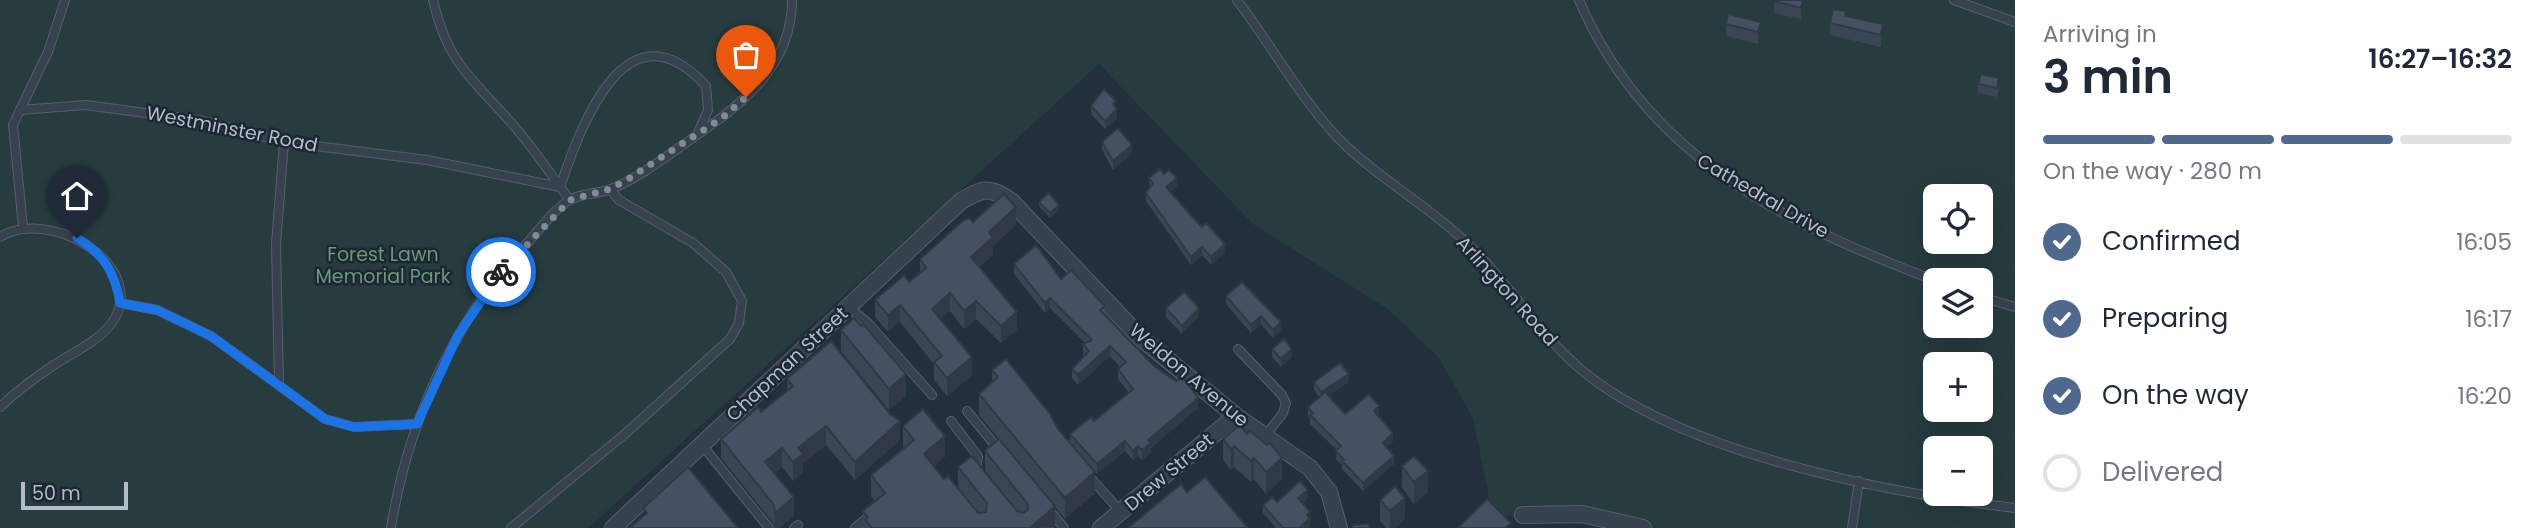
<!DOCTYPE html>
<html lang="en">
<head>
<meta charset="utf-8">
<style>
	:root { --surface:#fff; --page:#f2f2f3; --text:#1f2937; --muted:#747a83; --line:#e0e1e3; --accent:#4f688e }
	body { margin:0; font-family:Poppins,sans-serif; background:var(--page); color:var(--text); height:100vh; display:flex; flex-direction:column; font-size:26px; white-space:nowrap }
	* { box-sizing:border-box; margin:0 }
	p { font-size:23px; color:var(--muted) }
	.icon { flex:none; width:38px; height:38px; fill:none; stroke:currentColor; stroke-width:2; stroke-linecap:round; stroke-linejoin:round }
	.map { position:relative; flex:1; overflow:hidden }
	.sheet { display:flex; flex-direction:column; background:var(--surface); width:525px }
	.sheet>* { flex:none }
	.buttons { position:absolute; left:1923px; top:184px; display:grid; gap:14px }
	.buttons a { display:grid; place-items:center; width:70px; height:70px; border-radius:10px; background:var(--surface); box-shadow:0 7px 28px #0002; font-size:35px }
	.scale { position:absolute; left:21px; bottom:18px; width:107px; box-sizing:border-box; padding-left:7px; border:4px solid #b4bcc9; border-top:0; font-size:19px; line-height:24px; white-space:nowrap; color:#b4bcc9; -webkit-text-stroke:5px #1d2633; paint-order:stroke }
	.pin { position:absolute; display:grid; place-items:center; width:60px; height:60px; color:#fff; margin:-72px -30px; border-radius:50% 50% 50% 0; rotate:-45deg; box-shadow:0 0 7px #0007 }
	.pin .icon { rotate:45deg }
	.courier { position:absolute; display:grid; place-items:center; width:70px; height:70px; margin:-35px; border:5px solid #1a73e8; border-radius:50%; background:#fff; color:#222; box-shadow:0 2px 9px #0007 }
	.summary em { font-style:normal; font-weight:600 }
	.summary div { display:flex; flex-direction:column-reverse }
	.summary { display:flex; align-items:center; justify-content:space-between; height:119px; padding:0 28px }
	h1 { font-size:46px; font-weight:600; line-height:52px }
	.bar { display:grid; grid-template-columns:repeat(4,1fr); gap:10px 7px; align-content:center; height:84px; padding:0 28px }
	.bar i { height:9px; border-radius:5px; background:var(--line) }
	.bar .on { background:var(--accent) }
	.bar p { grid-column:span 4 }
	ol { padding:0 28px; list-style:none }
	li { display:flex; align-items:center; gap:21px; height:77px }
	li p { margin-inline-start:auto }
	li .icon { padding:7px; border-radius:50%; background:var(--accent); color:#fff; stroke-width:4 }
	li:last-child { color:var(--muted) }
	li i { width:38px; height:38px; border:4px solid var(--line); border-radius:50% }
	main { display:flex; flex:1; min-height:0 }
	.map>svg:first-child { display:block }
	.green { fill:#263c3f; fill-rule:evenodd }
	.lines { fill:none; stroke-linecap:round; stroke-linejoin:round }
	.service-casing { stroke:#565f6c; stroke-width:10 }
	.minor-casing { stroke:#565f6c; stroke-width:18 }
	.service { stroke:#38414e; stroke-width:8 }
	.minor { stroke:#38414e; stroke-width:16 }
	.wall { fill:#3b4654 }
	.shaded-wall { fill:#303945 }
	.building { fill:#455162; stroke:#303945; stroke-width:2 }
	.done { stroke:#828b98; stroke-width:7; stroke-dasharray:0 12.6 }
	.route { stroke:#1a73e8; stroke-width:9 }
	.labels { text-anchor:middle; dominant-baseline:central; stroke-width:5; stroke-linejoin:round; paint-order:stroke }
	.street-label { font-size:19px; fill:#b4bcc9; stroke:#1d2633 }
	.park-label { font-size:19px; fill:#6b9a76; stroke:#1d2633 }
</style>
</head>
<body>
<main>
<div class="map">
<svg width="2015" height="528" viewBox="0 0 2015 528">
	<rect width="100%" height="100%" fill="#242f3e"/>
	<!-- green -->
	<path class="green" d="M0,0h2015v528h-365l-89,-15 -68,4 -20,-99 -34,-60 -50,-48 -136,-86 -154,-160 -511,464h-588zM1936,196h45v46h-45zM1936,280h45v46h-45zM1936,364h45v46h-45zM1936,448h45v46h-45z"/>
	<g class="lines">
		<defs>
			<path id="service" d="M65,0l-17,52 -28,58 66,-5 118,16 80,21 143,18 133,27
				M433,0c14,64 41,80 81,126 20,23 37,49 56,74
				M1237,0c34,45 62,96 100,137 41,42 94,70 135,111 42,41 70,92 117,128 102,79 299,117 426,132
				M1579,0c67,157 205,223 357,281
				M1954,0l61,22
				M20,110l-7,15 10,102
				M560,187c22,-65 67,-187 146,-101l2,24 -10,23
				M0,237c48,-30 145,25 115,81 -12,22 -44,35 -64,49 -18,12 -35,25 -51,40
				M1981,297l34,10
				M120,303l37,7 54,26 114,83 29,8 63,-3
				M848,307l20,16 64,72
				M1238,349l44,46 4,8 -3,10 -18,23
				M279,384l-3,-140 8,-102
				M967,411l32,39
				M951,421l27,35 -2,14
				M702,445l67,83
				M1089,476l32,36
				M1050,511l14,17
				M391,528c17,-107 63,-208 138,-287 12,-13 25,-32 41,-41 11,-7 28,-6 41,-11 27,-11 52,-30 76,-47 52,-36 105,-73 105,-142
				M511,528l114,-94 105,-95 9,-16 3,-22 -16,-29 -33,-29 -74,-43 -9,-11
				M794,528l4,-3
				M855,528l14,-12
				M1852,528l7,-47"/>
			<path id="minor" d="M1523,515l59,-1 61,14
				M613,528l348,-327c23,-13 27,-15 50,0l130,137 95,78 74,52 19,24 10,36
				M1101,528l135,-112"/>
		</defs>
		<!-- service casing -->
		<use href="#service" class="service-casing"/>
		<!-- minor casing -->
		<use href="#minor" class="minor-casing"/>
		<!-- service -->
		<use href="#service" class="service"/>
		<!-- minor -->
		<use href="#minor" class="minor"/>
	</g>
	<!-- wall -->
	<path class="wall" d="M1774,0h29v9l-2,10 -27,-6z
		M1728,14l33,20 -3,10 -32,-8v-12z
		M1846,16l37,20 -2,11 -51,-12v-12z
		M1978,84l21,2 -2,11 -19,-4z
		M1091,106l25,2 1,10 -12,11 -14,-15z
		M1102,142l30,11 -19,17 -11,-20z
		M1149,178l28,8 -7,6 55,61 -14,12 -9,-10 -11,10 -45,-64v-8l4,-6z
		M1039,202l20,7 -9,9 -11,-12z
		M973,222l43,3 -23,21v9l-14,12 38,63 -16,13 -25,-24 -12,10 -14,-18 -10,8 32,56 -25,21 -13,-16v-16l-34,-42 -12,10 -13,-15v-17l34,-18 11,-9v-14z
		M1014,264l47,15 44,36 49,51 44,42 -47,40v5l-9,7 -4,-4 -5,4 -8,-9 -28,23 -2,-1v20l-30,26 -10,-12 -1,21h-191v-17l12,-10 -4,-5v-21l33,-27 -1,-1v-21l42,31 -11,9 10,13 14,9v-21l27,4v-20l14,-12 -20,-24v-21l13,-12v-12l66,59 12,14v-9l24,-13 35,-28 -11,-14v-10l2,-2 -10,-11 -32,29 -6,-7v-9l12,-13 -1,-2v-10l2,-1 -35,-35 -5,5 -31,-39z
		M1242,282l39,48 -8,8 -12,-14 -10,9 -25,-29v-8z
		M1166,308l33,8 -17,18 -16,-17z
		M841,330l65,66 -17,14 -48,-59z
		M1272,349l20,8 -11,10 -9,-10z
		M787,379l113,61 -45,40 -29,-35 -23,18v9l-10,9 -11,-14 -8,6 20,43 -15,12h-4l-1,-4 -53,-66v-19l40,-27 26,-21z
		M1314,382h35l-21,13 17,19 34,1 -1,1 15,25 -6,6 7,17 -31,27 -21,-22v-4l-6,-6 1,-9 -27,-26v-6l-2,-3v-8l11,-10 -5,-7z
		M1240,425l42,54 -16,15 -12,-15 -3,3 -17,-15 -3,3 -8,-10v-21z
		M1402,466l26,26 -14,12 -12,-16z
		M1308,498l-6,5 8,9v15l-2,1h-32l-13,-15v-8l14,-3z
		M1380,500l25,19 -10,9h-9l-6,-7z"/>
	<!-- shaded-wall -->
	<path class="shaded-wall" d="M1803,0v9l-2,10v-11z
		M1761,22v12l-3,10v-12z
		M1883,24v12l-2,11v-12z
		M1117,109v9l-12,11v-8z
		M1132,145v8l-19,17v-9z
		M1177,178v8l-11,9v-8z
		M1059,205v4l-9,9v-5z
		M1016,207v18l-23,21v9l-22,19v-17l18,-25z
		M1225,244v9l-14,12v-8z
		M1202,247v8l-11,10v-8z
		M950,293v18l-18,15v-17z
		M1050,298v10l-5,5v-10z
		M976,301v18l-12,10v-18z
		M900,305v17l-12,10v-17z
		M1199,308v8l-17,18v-8z
		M1017,312v18l-16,13v-17z
		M1261,316v8l-10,9v-8z
		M1281,322v8l-8,8v-8z
		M1110,346v10l-32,29v-10z
		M1292,349v8l-11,10v-8z
		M972,357v18l-25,21v-18z
		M906,374v22l-17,14v-21z
		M1349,374v8l-28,18v-8z
		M1198,398v10l-47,40v5l-9,7v-10l6,-10z
		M1379,406v9l-5,4v-8z
		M900,421v19l-45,40v-18z
		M826,426v19l-23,18v9l-10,9v-19l5,-14z
		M1393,433v8l-10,10v-8z
		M945,436v21l-21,18v-21z
		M1125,441v10l-28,23v-10z
		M1138,446v10l-5,4v-9z
		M1234,446v21l-3,3v-21z
		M782,448v19l-17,14v-19z
		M1394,456v8l-31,27v-8z
		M1254,458v21l-3,3v-21z
		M1282,458v21l-16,15v-22z
		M1428,471v21l-14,12v-22z
		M1095,472v21l-30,26v-21z
		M1308,490v8l-10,8v-8z
		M794,497v19l-15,12h-4v-15z
		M1405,498v21l-10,9h-5v-17z
		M1055,506v21l-25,1z
		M1310,512v15l-2,1h-9l8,-13z"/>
	<!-- building -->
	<path class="building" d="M1774,0h29l-2,8 -27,-7z
		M1833,9l13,2 -1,5 38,8 -2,11 -51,-12z
		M1728,14l33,8 -3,10 -32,-8z
		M1981,74l18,4 -2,10 -19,-4z
		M1104,89l12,12 -3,3 4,5 -12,12 -14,-15z
		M1118,128l14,17 -19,16 -11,-19z
		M1160,169l4,5 5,-4 8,8 -11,9 14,16 22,24 4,-4 19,21 -14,13 -9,-10 -11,10 -45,-64 7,-10 -4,-5z
		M1049,193l10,12 -9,8 -11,-11z
		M1004,194l12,13 -27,25 4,5 -22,20 46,55 -16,14 -25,-25 -12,10 -14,-18 -18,16 40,48 -25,21 -13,-16 8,-6 -42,-51 -12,10 -13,-15 29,-25 5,7 17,-14 -6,-9 44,-39 5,-2 4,4z
		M1036,245l25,34 10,-9 34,36 -5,4 54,56 22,15 7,-4 15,21 -50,42 3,3 -9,7 -4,-4 -5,5 -8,-10 -28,23 -27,-30 21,-17 3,4 39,-32 -15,-20 8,-7 -16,-16 -32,29 -6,-6 17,-18 -6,-7 9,-4 -42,-42 -5,5 -31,-39z
		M1242,282l39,40 -8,8 -12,-14 -10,9 -25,-29z
		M1184,292l15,16 -17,18 -16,-18z
		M854,318l7,8 2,-2 43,50 -17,15 -48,-59z
		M1284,339l8,10 -11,10 -9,-10z
		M831,341l59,73 10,7 -45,41 -29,-36 -28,22 5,6 -10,8 -11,-14 -17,14 29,35 -19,16 -1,-8 -53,-66 37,-32 3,5 32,-26 -6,-7z
		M1006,359l44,55 8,15 37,43 -30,26 -86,-104 19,-17 -6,-7z
		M1340,363l9,11 -28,18 -7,-10z
		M1325,392l20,22 24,-20 10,12 -5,5 19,22 -10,10 11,13 -31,27 -21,-22 2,-1 -8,-9 5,-5 -31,-31 3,-2 -5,-6z
		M923,409l22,27 -21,18 20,25 4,-3 30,37 8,-1 1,-9 -29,-36 14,-11 45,55 7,2 4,-4 -1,-6 -42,-52 14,-12 56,67 -25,22h-158l-7,-8 3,-2 -5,-7 22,-18 -14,-18 43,-35 -11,-14z
		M1240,425l7,9 3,-3 17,14 3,-2 12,15 -16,14 -12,-14 -3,3 -17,-15 -3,3 -8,-10z
		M1414,456l14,15 -14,11 -12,-16z
		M688,467l50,61h-106l-1,-1 16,-14 -4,-5z
		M1205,477l43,51h-120l53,-44 6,8z
		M1300,481l8,9 -10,8 12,14 -3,3 3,3 -11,10h-16l-20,-23 9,-8 5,5z
		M1395,486l10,12 -15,13 -10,-11z
		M1487,499l24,24 -6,5h-47z
		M1369,524v4h-16v-3z"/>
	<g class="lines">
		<!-- done -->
		<path class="done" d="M501,272l69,-72 40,-11 18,-10 94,-61 24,-21"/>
		<!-- route -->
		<path class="route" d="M77,238c27,16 38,35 43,65l37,7 54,26 114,83 29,8 63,-3 41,-89 43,-63"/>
	</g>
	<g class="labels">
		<!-- street labels -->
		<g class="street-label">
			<text transform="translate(232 129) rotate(11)">Westminster Road</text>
			<text transform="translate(1763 196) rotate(30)">Cathedral Drive</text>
			<text transform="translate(1507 291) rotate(48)">Arlington Road</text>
			<text transform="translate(787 364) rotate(-43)">Chapman Street</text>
			<text transform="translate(1189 375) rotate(40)">Weldon Avenue</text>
			<text transform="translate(1169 472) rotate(-40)">Drew Street</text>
		</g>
		<!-- park labels -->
		<g class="park-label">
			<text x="383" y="254">Forest Lawn<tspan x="383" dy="22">Memorial Park</tspan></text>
		</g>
	</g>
</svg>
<div class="buttons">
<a><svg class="icon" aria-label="locate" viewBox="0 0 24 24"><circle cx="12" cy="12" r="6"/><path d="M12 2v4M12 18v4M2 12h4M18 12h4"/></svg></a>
<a><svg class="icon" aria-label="layers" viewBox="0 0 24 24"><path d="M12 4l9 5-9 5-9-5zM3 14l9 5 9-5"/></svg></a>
<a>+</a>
<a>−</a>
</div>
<div class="scale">50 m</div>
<div class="pin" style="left:746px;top:97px;background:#ea580c"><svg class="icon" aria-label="bag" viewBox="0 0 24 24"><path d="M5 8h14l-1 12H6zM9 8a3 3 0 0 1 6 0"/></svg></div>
<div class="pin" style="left:77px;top:238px;background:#1f2937"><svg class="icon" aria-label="home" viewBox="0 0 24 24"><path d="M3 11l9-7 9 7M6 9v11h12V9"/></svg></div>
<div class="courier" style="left:501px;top:272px"><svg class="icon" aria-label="bike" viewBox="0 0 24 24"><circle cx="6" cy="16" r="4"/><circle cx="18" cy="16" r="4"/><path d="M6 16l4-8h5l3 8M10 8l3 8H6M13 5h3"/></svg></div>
</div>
<section class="sheet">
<div class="summary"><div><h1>3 min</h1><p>Arriving in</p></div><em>16:27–16:32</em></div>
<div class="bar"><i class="on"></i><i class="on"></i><i class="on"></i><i></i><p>On the way · 280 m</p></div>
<ol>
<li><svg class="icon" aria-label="check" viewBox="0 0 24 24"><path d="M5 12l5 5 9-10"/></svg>Confirmed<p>16:05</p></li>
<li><svg class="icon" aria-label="check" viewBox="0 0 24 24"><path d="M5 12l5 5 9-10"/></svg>Preparing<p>16:17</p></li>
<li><svg class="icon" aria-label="check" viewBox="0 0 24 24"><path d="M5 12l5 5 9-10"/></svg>On the way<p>16:20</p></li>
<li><i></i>Delivered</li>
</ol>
</section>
</main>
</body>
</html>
